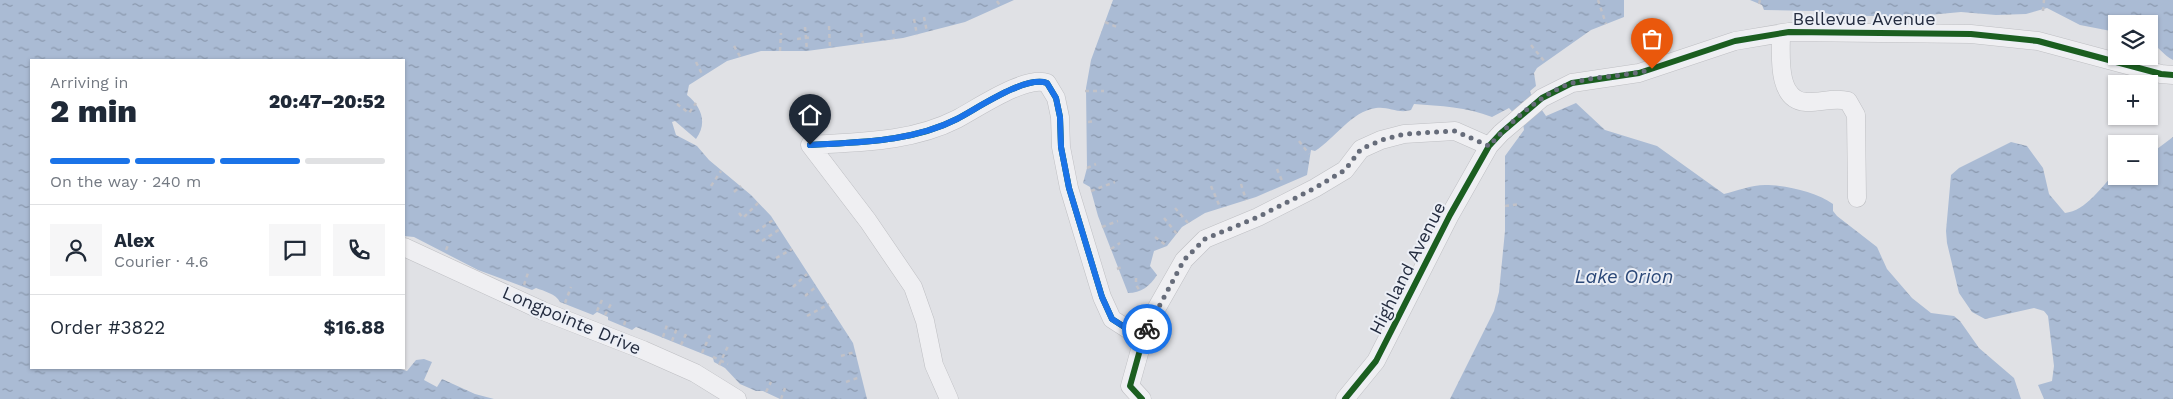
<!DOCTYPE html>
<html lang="en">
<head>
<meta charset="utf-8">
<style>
	:root { --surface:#fff; --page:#f6f6f7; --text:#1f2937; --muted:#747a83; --line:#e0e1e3; --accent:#1a73e8 }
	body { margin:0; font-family:"Work Sans",sans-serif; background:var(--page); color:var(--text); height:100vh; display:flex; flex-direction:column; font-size:19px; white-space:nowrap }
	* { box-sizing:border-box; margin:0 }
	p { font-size:16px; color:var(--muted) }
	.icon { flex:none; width:28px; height:28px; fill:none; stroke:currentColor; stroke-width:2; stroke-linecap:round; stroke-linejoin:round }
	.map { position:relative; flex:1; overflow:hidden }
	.details { position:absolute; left:30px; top:59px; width:375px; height:310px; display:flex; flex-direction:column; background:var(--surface); border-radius:0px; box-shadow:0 1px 4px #0004 }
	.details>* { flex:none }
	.fabs { position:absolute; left:2108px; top:15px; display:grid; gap:10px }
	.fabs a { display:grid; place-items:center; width:50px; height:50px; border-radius:0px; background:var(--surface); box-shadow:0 1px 4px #0004; font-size:25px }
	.pin { position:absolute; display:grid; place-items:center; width:42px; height:42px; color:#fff; margin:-51px -21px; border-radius:50% 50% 50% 0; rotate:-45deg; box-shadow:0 0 5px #0007 }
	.pin .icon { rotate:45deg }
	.courier { position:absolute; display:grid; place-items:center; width:50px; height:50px; margin:-25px; border:4px solid #1a73e8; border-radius:50%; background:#fff; color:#222; box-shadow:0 1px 6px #0007 }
	.headline em { font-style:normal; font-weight:800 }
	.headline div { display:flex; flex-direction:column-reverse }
	.headline { display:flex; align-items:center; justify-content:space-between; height:85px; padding:0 20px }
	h1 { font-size:32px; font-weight:800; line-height:38px }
	.bar { display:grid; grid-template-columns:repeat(4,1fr); gap:8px 5px; align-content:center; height:60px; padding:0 20px }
	.bar i { height:6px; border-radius:4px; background:var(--line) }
	.bar .current { background:var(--accent) }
	.bar p { grid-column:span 4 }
	.line { display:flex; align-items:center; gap:12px; padding:0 20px; border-top:1px solid var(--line) }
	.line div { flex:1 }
	.round { display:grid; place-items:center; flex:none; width:52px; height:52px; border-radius:0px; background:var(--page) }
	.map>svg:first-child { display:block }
	.water { fill:url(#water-ripples) }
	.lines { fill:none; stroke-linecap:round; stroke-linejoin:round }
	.minor-casing { stroke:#bebfc3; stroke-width:19 }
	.path { stroke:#c2c2c8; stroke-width:2.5; stroke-dasharray:4 4; stroke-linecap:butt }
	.minor { stroke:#efeff2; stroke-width:18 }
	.cycleway-casing { stroke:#eceff6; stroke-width:9 }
	.cycleway { stroke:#1b5e20; stroke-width:6 }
	.done { stroke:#666c7a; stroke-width:5; stroke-dasharray:0 9 }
	.route { stroke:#1a73e8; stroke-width:6 }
	.labels { text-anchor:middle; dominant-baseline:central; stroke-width:4; stroke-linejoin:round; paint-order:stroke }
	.street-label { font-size:18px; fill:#252d40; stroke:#eceff6 }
	.water-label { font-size:19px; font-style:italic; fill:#2b4878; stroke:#eceff6 }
</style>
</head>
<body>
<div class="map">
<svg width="2173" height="399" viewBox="0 0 2173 399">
	<defs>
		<pattern id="water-ripples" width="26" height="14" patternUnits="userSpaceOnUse" patternTransform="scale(1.25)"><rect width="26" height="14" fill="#aabbd4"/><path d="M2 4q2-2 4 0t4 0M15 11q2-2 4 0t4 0" fill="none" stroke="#8a98ad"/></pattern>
	</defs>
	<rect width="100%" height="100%" fill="#e0e1e5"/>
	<!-- water -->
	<path class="water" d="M0,0h1014l-49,22 -62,16 -96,13h-46l-34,10 -38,24 -2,10c14,11 21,28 9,44l-21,-18 -3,1 4,13 21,11 12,14 42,35 20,21 82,127 14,56h-87l-17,-8h-7l-16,-7 -15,-16 -11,-6 -1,-4 -77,-31 -4,3 -24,-10v-3l-11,-5 -4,3 -33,-13c-4,-8 -16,-11 -24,-14l-4,2 -54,-20 -64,-33 -10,-1v-176h-373v308h366l10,3 9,-11 8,-1 8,3 -8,18 13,7 5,-8 33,15 19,5h-494z
		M1113,0h511v17l-33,13 -54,38 -3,5 2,13 -6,5 1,3 15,22 30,-13 29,27 52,16 67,48c13,-3 27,-9 41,-9 21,0 51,7 68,19v7l4,5 40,31 10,22 25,29 19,15 23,3 6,5 19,27 35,30 7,21h-571l44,-88 5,-19 6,-61v-75l19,-26 -1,-6 -14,-16 -17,9c-25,-10 -52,-11 -78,-13l-3,6c-13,4 -23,-4 -35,-2 -26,4 -40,30 -61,43l-4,-1 -4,25 -51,22 -51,16 -23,14 -15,19 -13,5 -4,15 7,9c-7,11 -16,18 -29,18l-30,-77 -8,-29 -7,-4 4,-15 -1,-80 5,-28z
		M1750,0h423v60c-10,-5 -14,-14 -24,-18v-18h-33v8l-36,-7 -33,-17 -21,6 -30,1 -35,-3 -54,5 -73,-2 -19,-4 -51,-1 -2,-5z
		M2173,137v262h-129l-6,-14 14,-4 2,-15 -6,-50 -4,-5 -10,-3 -49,11 -13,-7 -13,-19 -12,-50 -1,-12 5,-56 8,-7 52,-26 16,4 16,22 6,26 16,19c21,-2 37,-27 51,-41v4h33v-21z"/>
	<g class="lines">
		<defs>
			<path id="minor" d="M1781,33c0,21 -5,67 25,69 14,1 28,-5 42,-1l8,14 1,83
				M810,145c50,-3 102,-3 147,-26 21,-11 69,-44 90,-36l9,15 4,19 1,30 8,41 33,109 10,22 31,20 -13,47 12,13
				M810,145l58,76 45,66 12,34 9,44 15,34
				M404,247l139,64 100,39 52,23 42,26
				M1143,339l8,-21 33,-58 21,-21 53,-22 57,-29 30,-18 16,-21 20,-9 23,-6 51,-3 34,15
				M1345,399l31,-38 74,-146 39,-69 12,-13 41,-35 30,-15 67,-10 96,-32 54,-9 182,2 67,7 123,33 12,1"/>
		</defs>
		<!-- minor casing -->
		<use href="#minor" class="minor-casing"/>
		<!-- path -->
		<path class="path" d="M1598,0l8,24
			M997,1l4,6
			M1759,4l1,-4
			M2043,11l1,-11
			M924,17l3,15
			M914,19l3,16
			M1105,22l12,5
			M829,26l1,22
			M805,27l2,24
			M893,30l1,9
			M861,33l2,10
			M797,39l16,-2
			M1531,45l14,17
			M734,46l7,12
			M780,51l1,-18
			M696,62l7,14
			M1085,91h19
			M677,104l12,9 7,-10
			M1088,122l8,-1
			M1299,141l10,13
			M1087,168l9,-4
			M1277,169l6,14
			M1241,184l5,16
			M711,186l10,-15
			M1211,186l9,21
			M1091,191l24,-9
			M734,192l7,-6
			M1505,206l16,-2
			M1175,208l13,15
			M739,213l4,5 15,-15
			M1164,218l13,16
			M1102,227l16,-6
			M756,232l17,-12
			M1155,237l12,9
			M762,241l18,-12
			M1111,249l9,-6
			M446,250l3,-7
			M776,258l16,-9
			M1117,269l7,-3
			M1136,278v7l4,6
			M524,285l5,-15
			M793,287l14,-13
			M805,296l12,-10
			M565,303l6,-16
			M597,311l5,-11
			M605,315l6,-11
			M807,316l22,-12
			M624,325l2,-6
			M663,337l4,-12
			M672,341l5,-13
			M681,345l6,-13
			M702,353l8,-18
			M841,356l14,-4
			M713,357l15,7
			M719,365l10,-21
			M846,382l14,-5
			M766,392l5,-10
			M781,399l4,-11"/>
		<!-- minor -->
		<use href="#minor" class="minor"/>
		<defs>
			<path id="cycleway" d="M810,145c50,-3 102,-3 147,-26 21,-11 69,-44 90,-36l9,15 4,19 1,30 8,41 33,109 10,22 31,20 -13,47 12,13
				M1345,399l31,-38 74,-146 39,-69 12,-13 41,-35 30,-15 67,-10 96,-32 54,-9 182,2 67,7 123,33 12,1"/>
		</defs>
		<!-- cycleway casing -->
		<use href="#cycleway" class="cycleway-casing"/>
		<!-- cycleway -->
		<use href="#cycleway" class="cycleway"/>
	</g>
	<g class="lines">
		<!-- done -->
		<path class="done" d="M1147,329l37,-69 21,-21 53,-22 57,-29 30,-18 16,-21 21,-9 22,-6 51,-3 34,15c22,-24 51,-52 83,-63 26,-8 54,-6 80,-14"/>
		<!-- route -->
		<path class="route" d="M810,145c49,-3 102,-3 147,-26 21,-11 69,-44 90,-36l9,15 4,19 1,30 8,41 33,109 10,22 31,20 4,-10"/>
	</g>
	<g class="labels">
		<!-- street labels -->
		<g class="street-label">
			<text x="1864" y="18">Bellevue Avenue</text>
			<text transform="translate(1407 268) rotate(-63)">Highland Avenue</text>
			<text transform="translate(572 320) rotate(23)">Longpointe Drive</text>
		</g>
		<!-- water labels -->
		<g class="water-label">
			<text x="1624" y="276">Lake Orion</text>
		</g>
	</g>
</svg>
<div class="fabs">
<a><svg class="icon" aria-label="layers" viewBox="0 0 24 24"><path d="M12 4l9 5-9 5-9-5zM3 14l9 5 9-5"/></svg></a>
<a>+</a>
<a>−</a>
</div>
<div class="pin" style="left:1652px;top:69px;background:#ea580c"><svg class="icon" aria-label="bag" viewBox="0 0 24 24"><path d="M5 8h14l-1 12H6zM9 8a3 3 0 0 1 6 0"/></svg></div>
<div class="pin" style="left:810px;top:145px;background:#1f2937"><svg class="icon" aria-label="home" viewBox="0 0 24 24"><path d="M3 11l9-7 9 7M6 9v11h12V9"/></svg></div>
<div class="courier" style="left:1147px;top:329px"><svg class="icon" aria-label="bike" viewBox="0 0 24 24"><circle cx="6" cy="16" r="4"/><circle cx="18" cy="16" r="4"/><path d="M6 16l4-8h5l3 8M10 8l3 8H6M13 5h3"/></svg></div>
<section class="details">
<div class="headline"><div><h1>2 min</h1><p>Arriving in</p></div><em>20:47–20:52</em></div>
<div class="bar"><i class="current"></i><i class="current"></i><i class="current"></i><i></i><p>On the way · 240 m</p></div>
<div class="line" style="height:90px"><a class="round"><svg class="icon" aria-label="person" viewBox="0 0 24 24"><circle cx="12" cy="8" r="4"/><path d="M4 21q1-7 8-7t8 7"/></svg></a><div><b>Alex</b><p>Courier · 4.6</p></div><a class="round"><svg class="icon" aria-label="chat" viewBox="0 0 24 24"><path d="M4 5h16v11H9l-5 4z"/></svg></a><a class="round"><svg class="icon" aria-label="phone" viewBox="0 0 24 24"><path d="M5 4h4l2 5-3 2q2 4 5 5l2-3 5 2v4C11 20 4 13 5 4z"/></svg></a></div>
<div class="line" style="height:65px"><div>Order #3822</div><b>$16.88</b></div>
</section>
</div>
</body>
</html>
